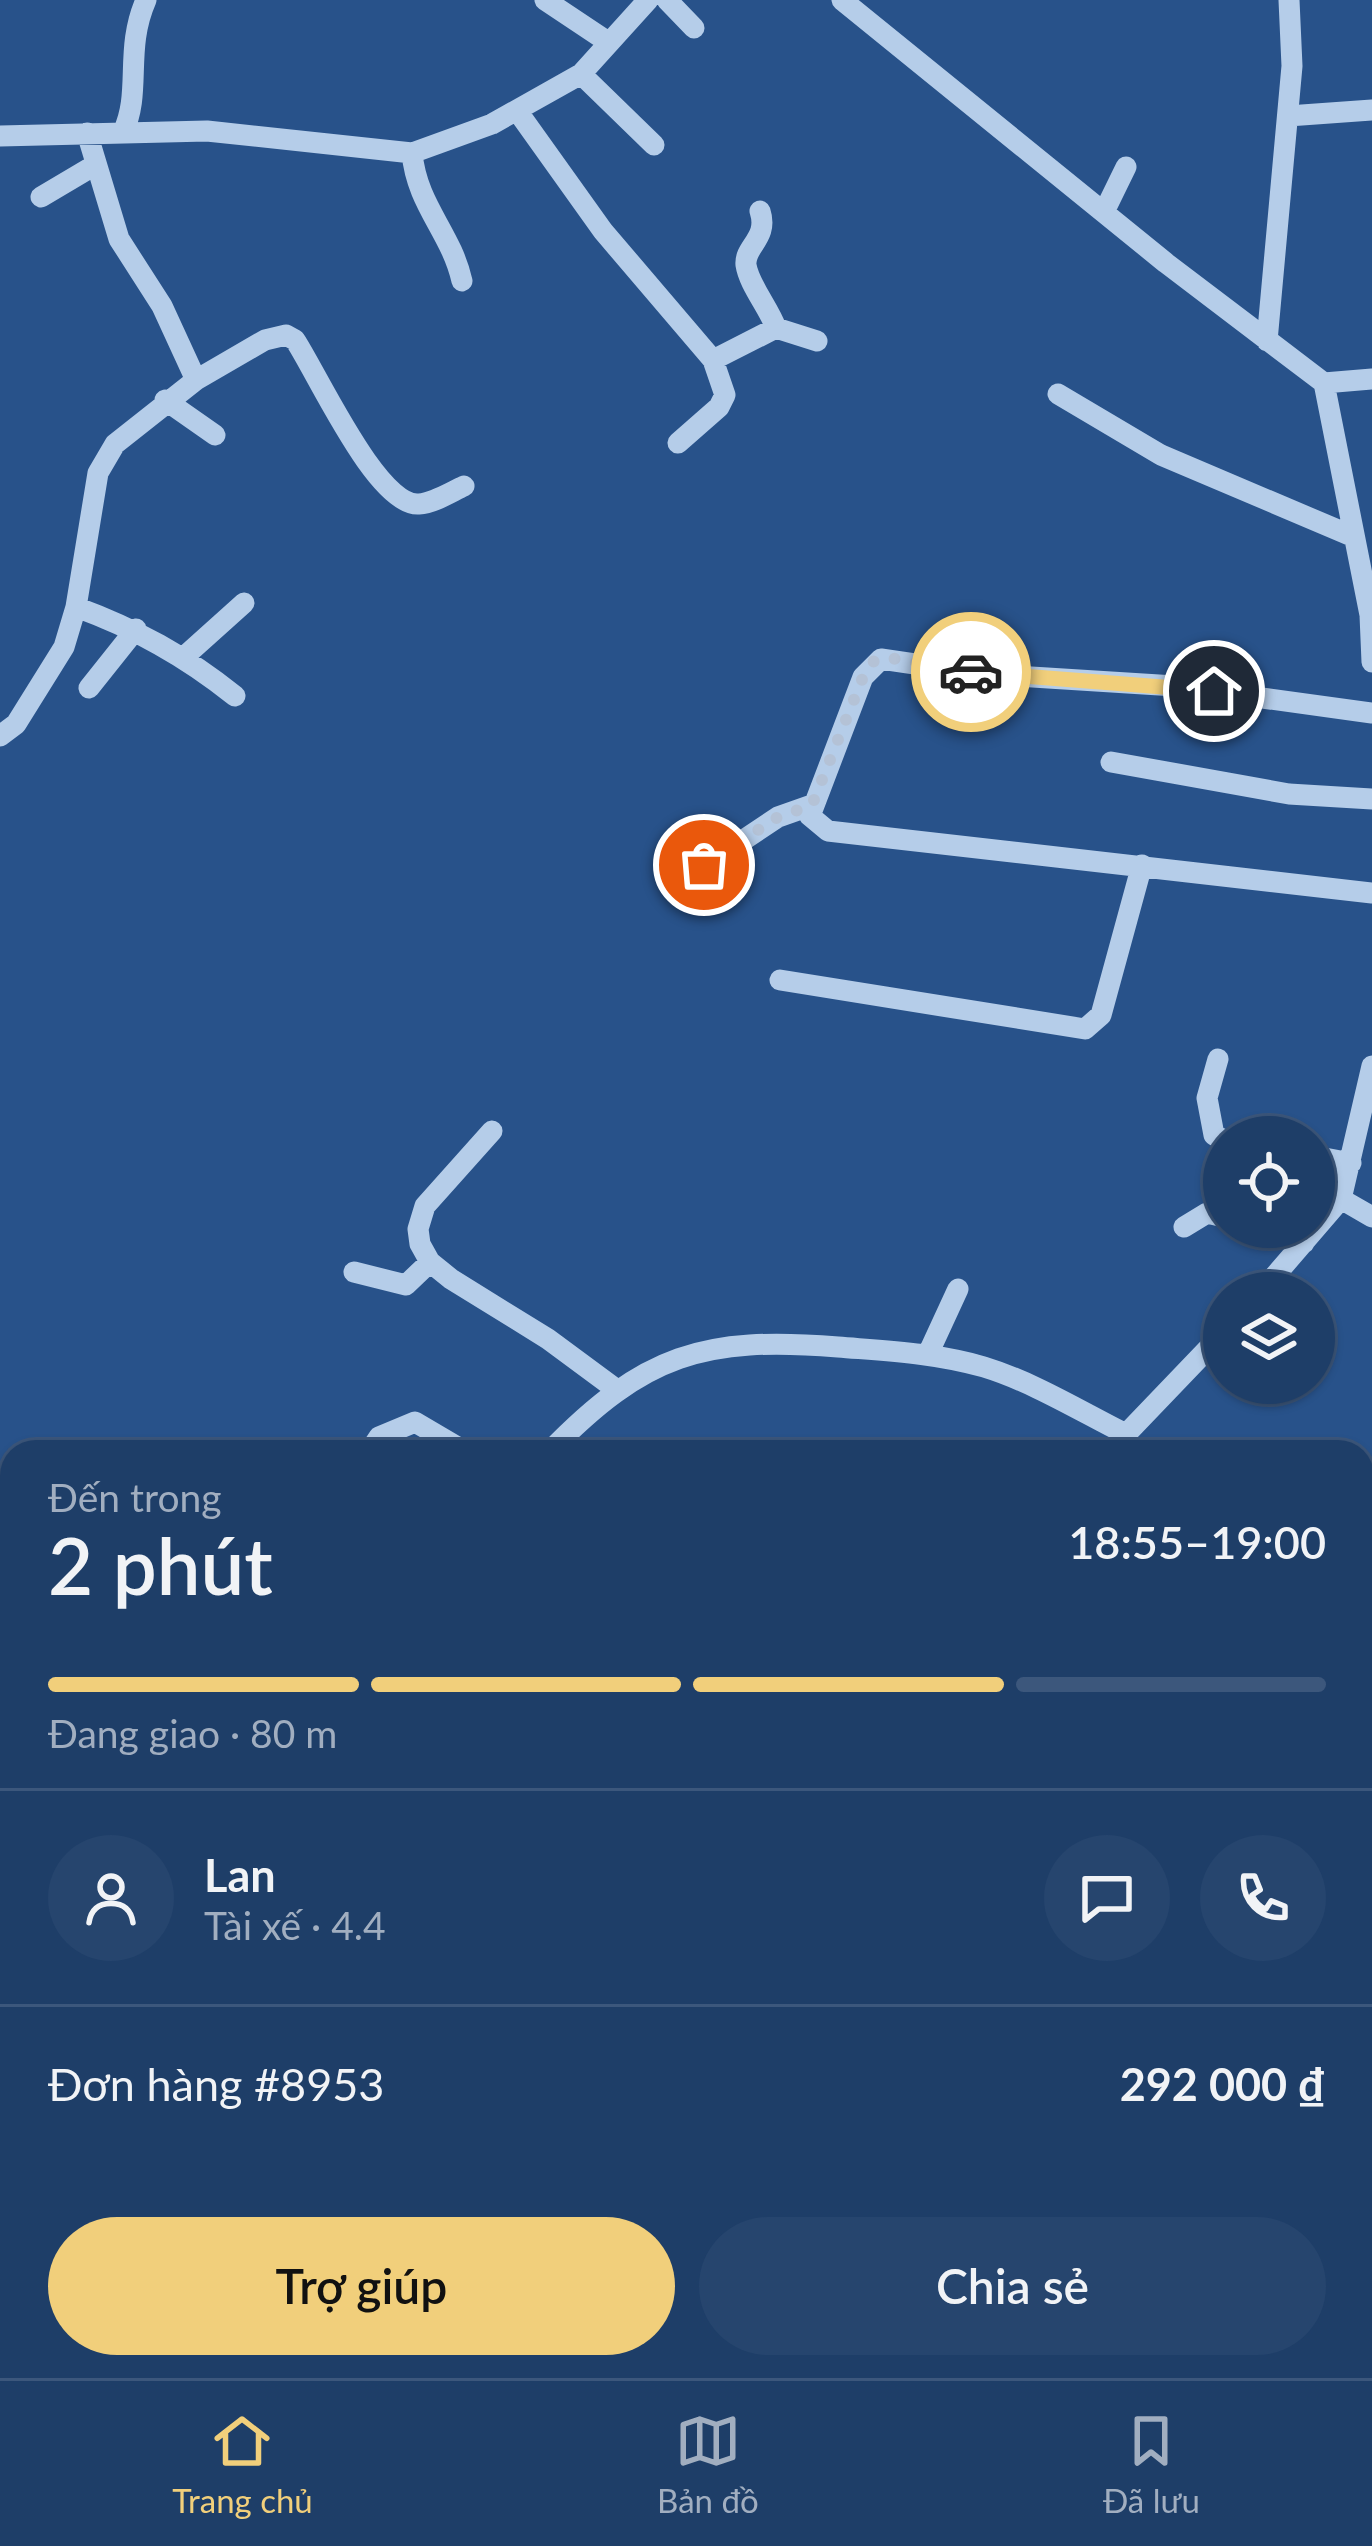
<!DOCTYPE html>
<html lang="vi">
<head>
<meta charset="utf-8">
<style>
	:root { --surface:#1e3e68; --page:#26456e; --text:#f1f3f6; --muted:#a1aec0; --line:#3c577c; --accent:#f1cf7b }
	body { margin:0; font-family:Lato,sans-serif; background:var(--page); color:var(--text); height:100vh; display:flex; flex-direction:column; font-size:45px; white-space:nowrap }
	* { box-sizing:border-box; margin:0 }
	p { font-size:39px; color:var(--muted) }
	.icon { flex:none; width:66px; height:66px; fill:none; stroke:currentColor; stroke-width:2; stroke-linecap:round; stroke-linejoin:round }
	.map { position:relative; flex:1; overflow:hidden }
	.panel { position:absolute; left:0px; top:1440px; width:1374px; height:939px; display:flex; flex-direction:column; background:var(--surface); border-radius:36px 36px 0 0; box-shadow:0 3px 9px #0004,0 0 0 3px var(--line) }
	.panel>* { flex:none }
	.fabs { position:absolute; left:1203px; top:1116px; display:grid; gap:24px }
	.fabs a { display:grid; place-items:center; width:132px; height:132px; border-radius:50%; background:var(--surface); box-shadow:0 3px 9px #0004,0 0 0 3px var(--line); font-size:60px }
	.pin { position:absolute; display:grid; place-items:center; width:102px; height:102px; color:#fff; margin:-51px; border:6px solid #fff; border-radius:50%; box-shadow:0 3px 12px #0007 }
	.courier { position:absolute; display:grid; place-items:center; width:120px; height:120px; margin:-60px; border:9px solid #f1cf7b; border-radius:50%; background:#fff; color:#222; box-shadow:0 3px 15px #0007 }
	.headline em { font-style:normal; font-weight:600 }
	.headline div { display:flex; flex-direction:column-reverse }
	.headline { display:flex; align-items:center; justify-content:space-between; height:204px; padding:0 48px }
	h1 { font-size:78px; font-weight:600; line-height:90px }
	.bar { display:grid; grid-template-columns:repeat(4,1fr); gap:18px 12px; align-content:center; height:144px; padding:0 48px }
	.bar i { height:15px; border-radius:9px; background:var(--line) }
	.bar .active { background:var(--accent) }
	.bar p { grid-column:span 4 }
	.line { display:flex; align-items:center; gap:30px; padding:0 48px; border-top:3px solid var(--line) }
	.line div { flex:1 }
	.round { display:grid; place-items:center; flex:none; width:126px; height:126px; border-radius:63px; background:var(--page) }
	.cta { display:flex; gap:24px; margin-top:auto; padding:24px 48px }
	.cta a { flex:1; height:138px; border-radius:72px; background:var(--accent); color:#111; font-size:48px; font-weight:600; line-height:138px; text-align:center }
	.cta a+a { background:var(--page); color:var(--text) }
	.dock { display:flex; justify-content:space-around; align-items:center; height:168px; border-top:3px solid var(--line); background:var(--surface); font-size:33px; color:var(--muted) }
	.dock a { display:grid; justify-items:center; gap:6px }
	.dock .active { color:var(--accent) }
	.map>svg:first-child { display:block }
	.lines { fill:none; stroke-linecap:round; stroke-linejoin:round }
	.minor { stroke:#b5cde9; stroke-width:21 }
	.done { stroke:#b4c2d6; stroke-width:12; stroke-dasharray:0 21.6 }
	.route { stroke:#f1cf7b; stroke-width:15 }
</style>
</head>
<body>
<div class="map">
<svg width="1372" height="2378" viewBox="0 0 1372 2378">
	<rect width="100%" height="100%" fill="#28528a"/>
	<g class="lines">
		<!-- minor -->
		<path class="minor" d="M545,0l63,42
			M667,0l27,28
			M842,0l324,263 158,120 48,-4
			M581,74l73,71
			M518,112l85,119 110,129 12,35 -6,12 -41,36
			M1288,116l84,-6
			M123,132c19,-40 1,-82 23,-132
			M87,133l32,106 43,67 34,74
			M0,136l207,-5 205,22 80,-29 89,-50 67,-74
			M412,153c5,53 39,79 50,128
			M41,197l54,-32
			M760,211c9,28 -16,35 -14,54 3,20 23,43 30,63
			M1104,212l22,-45
			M1267,341l25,-275 -3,-66
			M713,360l63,-32 41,13
			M1324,383l46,232 2,47
			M1058,394l103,61 191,81
			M165,400l50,35
			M76,607c60,22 109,49 159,89
			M185,656l59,-53
			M89,688l47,-59
			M1372,713l-197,-27 -192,-12 -102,-15 -18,18 -53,139 18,15 544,62
			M0,736l16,-12 48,-77 12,-40 22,-134 17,-29 81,-64 69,-40 21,-5 9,5c22,33 83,168 124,164 15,-1 32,-12 45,-18
			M1111,762l178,32 83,5
			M688,877l90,-60 34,-12
			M780,980l305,49 16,-14 41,-150
			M1218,1059l-11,39 7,37 10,5
			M492,1131l-67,75 -7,23 2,15 10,18 21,17 97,60 69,51
			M1314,1156l37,7
			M1341,1199l31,18
			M1184,1227l23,-14 17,4
			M1260,1227l44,16
			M354,1272l52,13 24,-23
			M1260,1293l81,-94 31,-133
			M928,1354l30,-65
			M271,1448l7,4
			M369,1452l10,-15 36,-15 51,30
			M549,1452c95,-98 155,-116 289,-105 49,4 98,6 146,20 49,15 96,44 142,67
			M1109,1452l115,-120
			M1362,1636l10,8
			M0,1710l12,1
			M0,1736h12
			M1362,2189l10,-2"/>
	</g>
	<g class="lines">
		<!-- done -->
		<path class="done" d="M704,865l74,-48 34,-12 51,-128 11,-16 16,-3 81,14"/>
		<!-- route -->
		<path class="route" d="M971,672l243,19"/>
	</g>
</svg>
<div class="fabs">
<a><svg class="icon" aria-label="locate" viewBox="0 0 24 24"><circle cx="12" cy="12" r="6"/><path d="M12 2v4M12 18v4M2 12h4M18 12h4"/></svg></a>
<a><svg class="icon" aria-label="layers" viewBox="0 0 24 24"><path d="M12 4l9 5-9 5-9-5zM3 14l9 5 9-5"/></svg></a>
</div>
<div class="pin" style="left:704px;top:865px;background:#ea580c"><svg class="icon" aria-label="bag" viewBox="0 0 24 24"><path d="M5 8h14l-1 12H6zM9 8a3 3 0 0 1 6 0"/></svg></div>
<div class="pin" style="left:1214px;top:691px;background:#1f2937"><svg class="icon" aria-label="home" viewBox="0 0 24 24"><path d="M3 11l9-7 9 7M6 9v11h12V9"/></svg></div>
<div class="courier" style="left:971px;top:672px"><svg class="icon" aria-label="car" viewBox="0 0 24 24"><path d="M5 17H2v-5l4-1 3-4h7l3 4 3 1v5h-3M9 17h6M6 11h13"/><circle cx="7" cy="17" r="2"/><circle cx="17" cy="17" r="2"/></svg></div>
<section class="panel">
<div class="headline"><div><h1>2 phút</h1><p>Đến trong</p></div><em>18:55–19:00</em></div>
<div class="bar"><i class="active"></i><i class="active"></i><i class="active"></i><i></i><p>Đang giao · 80 m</p></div>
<div class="line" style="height:216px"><a class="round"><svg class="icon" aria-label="person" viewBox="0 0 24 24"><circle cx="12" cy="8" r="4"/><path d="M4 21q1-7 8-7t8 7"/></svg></a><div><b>Lan</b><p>Tài xế · 4.4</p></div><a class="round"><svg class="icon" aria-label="chat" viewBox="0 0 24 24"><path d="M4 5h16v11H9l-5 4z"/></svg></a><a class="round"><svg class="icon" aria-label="phone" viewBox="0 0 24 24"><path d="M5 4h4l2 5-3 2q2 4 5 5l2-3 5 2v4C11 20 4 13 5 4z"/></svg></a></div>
<div class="line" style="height:156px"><div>Đơn hàng #8953</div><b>292 000 ₫</b></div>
<div class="cta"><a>Trợ giúp</a><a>Chia sẻ</a></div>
</section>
</div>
<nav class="dock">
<a class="active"><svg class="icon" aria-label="home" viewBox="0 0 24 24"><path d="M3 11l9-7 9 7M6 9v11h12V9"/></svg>Trang chủ</a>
<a><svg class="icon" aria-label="map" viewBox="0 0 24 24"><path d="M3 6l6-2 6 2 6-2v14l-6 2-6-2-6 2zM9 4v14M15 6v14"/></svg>Bản đồ</a>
<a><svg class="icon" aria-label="saved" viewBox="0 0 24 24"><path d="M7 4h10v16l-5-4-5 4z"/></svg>Đã lưu</a>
</nav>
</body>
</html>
